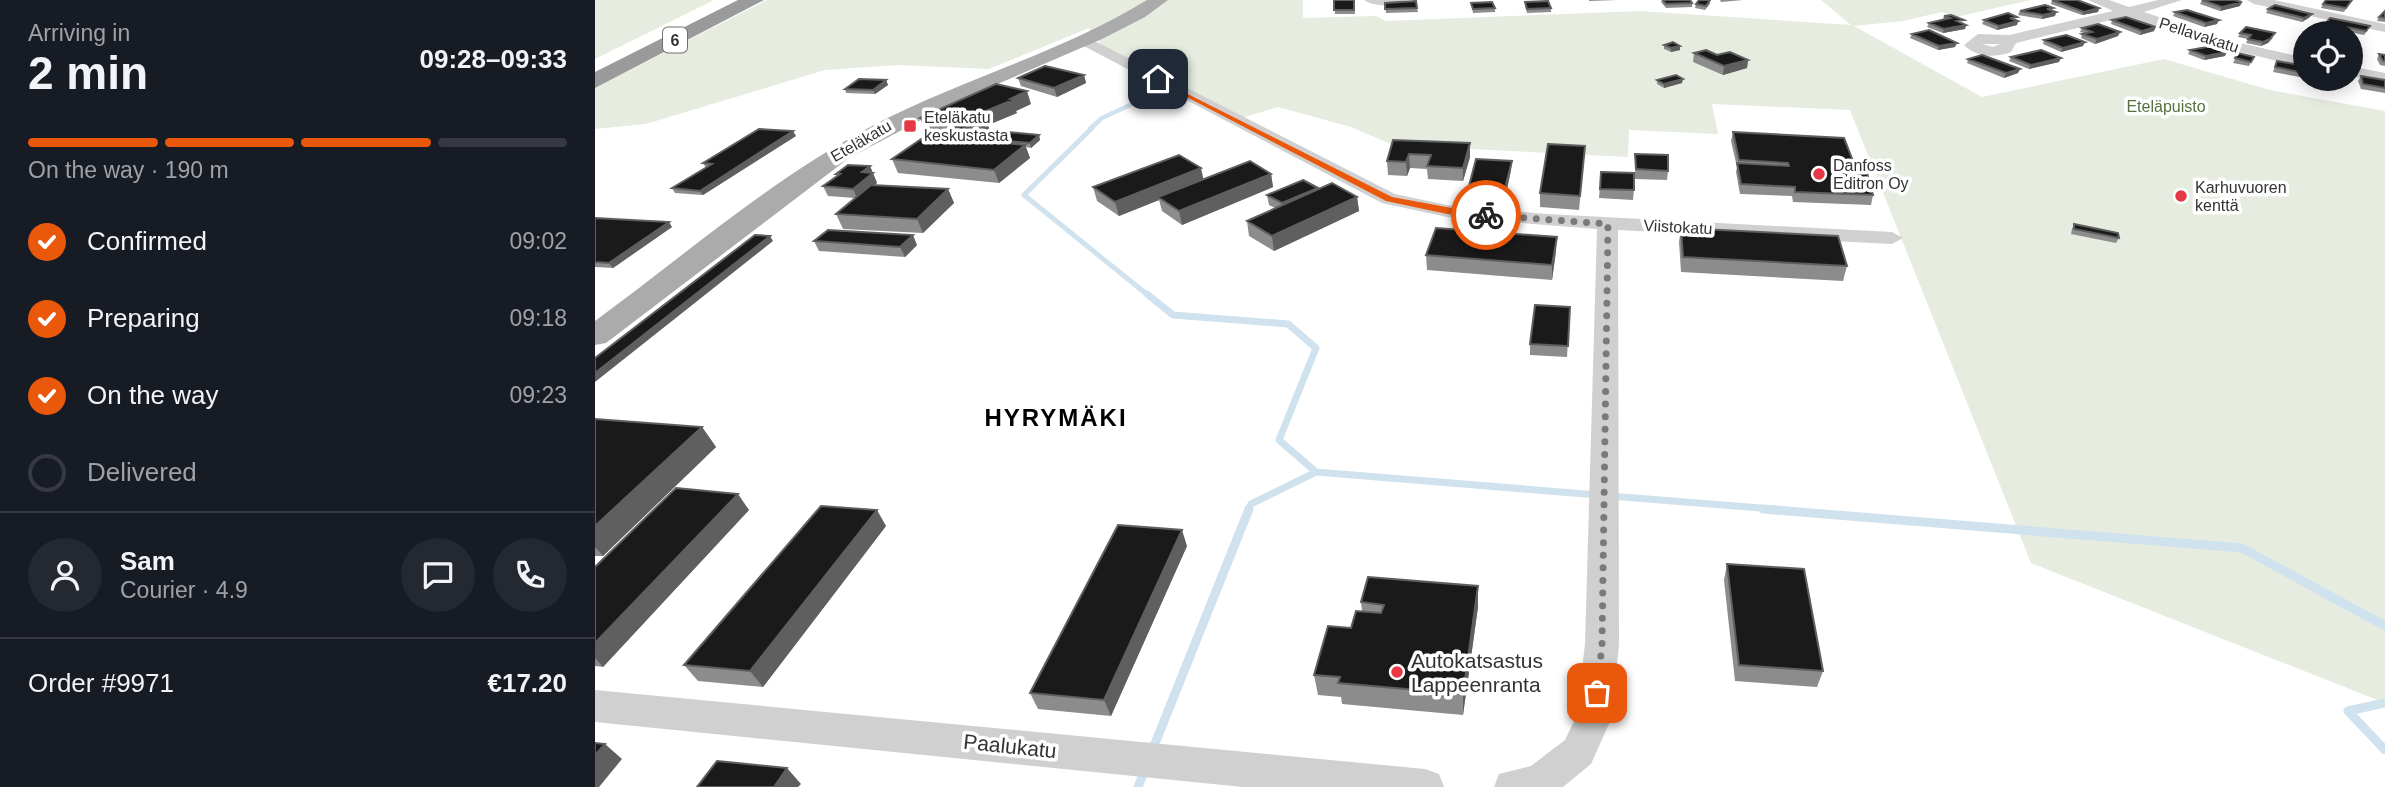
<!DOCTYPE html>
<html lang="en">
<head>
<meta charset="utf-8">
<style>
	:root { --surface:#171b24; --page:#242831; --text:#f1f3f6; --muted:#9ea1a6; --line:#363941; --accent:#ea580c }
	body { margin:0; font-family:Arial,sans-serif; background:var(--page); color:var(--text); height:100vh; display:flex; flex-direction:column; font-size:26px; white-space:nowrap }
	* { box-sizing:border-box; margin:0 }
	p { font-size:23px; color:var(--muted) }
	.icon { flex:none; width:38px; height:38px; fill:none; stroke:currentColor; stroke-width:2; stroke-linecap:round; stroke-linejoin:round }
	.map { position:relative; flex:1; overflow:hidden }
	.panel { display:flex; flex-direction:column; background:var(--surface); width:595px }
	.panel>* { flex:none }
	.fabs { position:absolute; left:1698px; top:21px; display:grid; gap:14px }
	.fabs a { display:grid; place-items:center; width:70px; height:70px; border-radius:50%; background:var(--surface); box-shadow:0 4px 18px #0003; font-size:35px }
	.pin { position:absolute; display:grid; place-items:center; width:60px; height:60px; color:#fff; margin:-30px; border-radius:14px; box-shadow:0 4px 10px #0006 }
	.courier { position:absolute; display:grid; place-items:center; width:70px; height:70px; margin:-35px; border:5px solid #ea580c; border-radius:50%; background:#fff; color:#222; box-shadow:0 2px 9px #0007 }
	.head em { font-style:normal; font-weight:700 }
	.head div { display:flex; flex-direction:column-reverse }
	.head { display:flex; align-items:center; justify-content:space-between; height:119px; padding:0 28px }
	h1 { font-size:46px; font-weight:700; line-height:52px }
	.bar { display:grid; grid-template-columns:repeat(4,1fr); gap:10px 7px; align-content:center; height:84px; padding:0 28px }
	.bar i { height:9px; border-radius:5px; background:var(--line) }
	.bar .current { background:var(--accent) }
	.bar p { grid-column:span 4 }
	.line { display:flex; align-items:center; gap:18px; padding:0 28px; border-top:2px solid var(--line) }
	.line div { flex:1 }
	.round { display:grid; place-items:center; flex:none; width:74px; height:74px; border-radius:37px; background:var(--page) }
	ol { padding:0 28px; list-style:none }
	li { display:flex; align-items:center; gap:21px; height:77px }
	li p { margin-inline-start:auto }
	li .icon { padding:7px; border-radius:50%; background:var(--accent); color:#fff; stroke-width:4 }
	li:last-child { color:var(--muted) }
	li i { width:38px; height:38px; border:4px solid var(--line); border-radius:50% }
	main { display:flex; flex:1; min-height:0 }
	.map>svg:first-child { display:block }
	.green { fill:#e6ecdf }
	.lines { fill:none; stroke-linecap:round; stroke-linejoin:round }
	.stream-far3 { stroke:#cfe2ee; stroke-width:4.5 }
	.stream-far2 { stroke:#cfe2ee; stroke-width:5 }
	.stream-far1 { stroke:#cfe2ee; stroke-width:7 }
	.stream { stroke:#cfe2ee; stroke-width:9 }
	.minor { fill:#d0d0d0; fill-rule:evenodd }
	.major { fill:#ababab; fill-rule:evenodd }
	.highway { fill:#9a9a9a; fill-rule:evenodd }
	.wall { fill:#8c8c8c }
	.shaded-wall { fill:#5f5f5f }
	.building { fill:#1a1a1a; stroke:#5f5f5f; stroke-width:2 }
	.route { fill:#ea580c }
	.done { stroke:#7a7a7a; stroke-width:7; stroke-dasharray:0 12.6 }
	.poi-dot { fill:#e63946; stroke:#fff; stroke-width:2.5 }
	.labels { text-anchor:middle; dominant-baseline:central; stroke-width:7; stroke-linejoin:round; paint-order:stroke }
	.far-street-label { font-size:16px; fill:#333; stroke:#fff }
	.shield { fill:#fff; stroke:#707070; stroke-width:2 }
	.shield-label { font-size:16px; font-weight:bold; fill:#333 }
	.far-park-label { font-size:16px; fill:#56703f; stroke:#fff }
	.far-poi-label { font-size:16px; fill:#333; stroke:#fff; text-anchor:start }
	.near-poi-label { font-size:21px; fill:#333; stroke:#fff; text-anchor:start }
	.near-street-label { font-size:21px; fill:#333; stroke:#fff }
	.district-label { font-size:24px; font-weight:bold; letter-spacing:2px; fill:#000; stroke:#fff }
</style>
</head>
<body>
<main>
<section class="panel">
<div class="head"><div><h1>2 min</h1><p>Arriving in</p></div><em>09:28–09:33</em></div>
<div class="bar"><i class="current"></i><i class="current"></i><i class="current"></i><i></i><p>On the way · 190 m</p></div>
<ol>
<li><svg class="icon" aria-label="check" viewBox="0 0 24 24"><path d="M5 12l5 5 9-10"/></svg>Confirmed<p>09:02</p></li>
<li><svg class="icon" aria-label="check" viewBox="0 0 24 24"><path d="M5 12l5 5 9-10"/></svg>Preparing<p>09:18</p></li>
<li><svg class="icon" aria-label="check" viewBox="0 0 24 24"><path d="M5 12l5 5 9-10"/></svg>On the way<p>09:23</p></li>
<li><i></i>Delivered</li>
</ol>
<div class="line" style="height:126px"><a class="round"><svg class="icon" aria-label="person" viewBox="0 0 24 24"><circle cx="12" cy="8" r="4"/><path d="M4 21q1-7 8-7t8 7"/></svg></a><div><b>Sam</b><p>Courier · 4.9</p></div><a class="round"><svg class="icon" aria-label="chat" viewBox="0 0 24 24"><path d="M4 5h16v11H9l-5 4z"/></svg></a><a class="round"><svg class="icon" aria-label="phone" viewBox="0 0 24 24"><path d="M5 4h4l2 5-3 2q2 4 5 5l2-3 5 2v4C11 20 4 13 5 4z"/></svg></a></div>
<div class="line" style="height:91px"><div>Order #9971</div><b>€17.20</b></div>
</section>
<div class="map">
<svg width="1790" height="787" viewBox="0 0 1790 787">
	<rect width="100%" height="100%" fill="#fff"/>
	<!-- green -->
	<path class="green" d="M0,0h119l-119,59z
		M172,0h536v18l73,-2 10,5 254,-10 211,14 -30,-25h210l-75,17 -14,-5 -39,9 -49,5 128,71 182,-38 106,31 115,21v592l-354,-140 -181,-453 -138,-6 6,30 -89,-4 -1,27 -235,-12 -42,-18 -73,-20 -36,11 -139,-71 -14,-19 -100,41 -91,-4 -73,5 -179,54 -51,5v-41z"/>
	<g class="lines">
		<!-- stream-far3 -->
		<path class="stream-far3" d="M495,129l12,-11 41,-19"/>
		<!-- stream-far2 -->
		<path class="stream-far2" d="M497,128l-68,67 125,101"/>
		<!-- stream-far1 -->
		<path class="stream-far1" d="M552,294l26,21 115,9 28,24 -37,92 37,32
			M1015,496l175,14
			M653,510l3,-6 65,-32 282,23"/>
		<!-- stream -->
		<path class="stream" d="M1168,509l479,39 143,78
			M1790,703l-37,8 37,39
			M557,751l97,-242
			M543,787l7,-18"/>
		<!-- minor -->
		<path class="minor" d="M769,0h42c-9,7 -33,7 -42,0z
			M1493,0h21l20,7 29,-7h24l-38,12 83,28 78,18v10l-88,-22 -90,-30 -111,27 -5,9c-16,6 -34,6 -47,-7l14,-11 31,1 104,-24zM1387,44h18l-7,3z
			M1652,0h27l111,24v8l-131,-28z
			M490,36l310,158 52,11 100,9 345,18 11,6 -11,6 -274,-14 1,414 -7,73 -21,47 -28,23h-69l5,-13 32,-8 34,-26 11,-23 9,-73 12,-415 -150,-12 -65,-14 -302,-159v-6z
			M1755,66l35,7v10l-35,-7z
			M0,690l830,79 14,5 5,13h-201l-648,-65z"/>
		<!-- major -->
		<path class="major" d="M552,0h21l-23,17 -43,22 -153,66 -100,53 -243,185 -11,2v-24c90,-66 178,-143 277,-195 89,-47 189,-73 275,-126z"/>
		<!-- highway -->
		<path class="highway" d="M143,0h26l-169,88v-16z"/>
	</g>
	<!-- wall -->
	<path class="wall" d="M739,0h20l1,14h-20z
		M994,0h28l-28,1z
		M1067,0h28l2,3v4l-26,1 -5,-6z
		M1115,0v4l-5,6 -10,-2 1,-4z
		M1125,0h23l-22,2z
		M1457,0l47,8 -1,4 -16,3 -31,-11z
		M1607,0l38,6 -20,5 -20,-7z
		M1757,0l-8,12 -23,-4 2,-4z
		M930,2l26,6v4l-24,1 -2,-7z
		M790,3l32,5 1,4 -32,1z
		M876,3l24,5v4l-22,1z
		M1458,8l-1,3 4,1 -1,4 -13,3 -24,-4 2,-4z
		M1673,9l42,8 -8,5 -36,-9z
		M1790,11v11l-8,-1 2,-4z
		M1580,12l42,12 -13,3 -31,-11z
		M1349,16l22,9 -1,4 -22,4 -16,-6 2,-4 14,-3z
		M1389,20h32l2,1 -1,4 -20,5 -15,-6z
		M1517,20l42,11 -14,4 -29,-11z
		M1731,23l42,7 -4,5 -40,-8z
		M1487,28l38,4 -2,4 -23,8 -14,-6 1,-4 2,-1 -4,-1z
		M1645,33l33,5 -5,5 -7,3 -15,-3 2,-4 -10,-2z
		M1317,34l43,13 -17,3 -28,-12z
		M1449,40l39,6 -22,6 -18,-8z
		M1069,45l16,5 -9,2 -7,-3z
		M1595,50l35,6 -21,4 -16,-6z
		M1099,53l54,7 -1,8 -24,7 -30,-13z
		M1643,53l16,4 -5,9 -16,-3z
		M1784,54l6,1v11l-5,-1 -3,-6z
		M1416,57l48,5 -30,7 -20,-8z
		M1373,59l52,10 -2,4 -14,5 -37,-15z
		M1682,61l28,5v12l-32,-6z
		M489,75l2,8 -29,14 -36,-11 -3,-8z
		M1766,76l24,4v13l-24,-4 -3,-8z
		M1715,79h17l-2,3z
		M291,80l2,5 -13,9 -29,-1 -1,-4z
		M1062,80l25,3 -18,5 -7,-4z
		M436,104l-15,7 1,2 -29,12 2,6 -18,9 16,1 -1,-2 52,-4 1,5 -9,8 -5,-1 4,11 -31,25 -101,-10 -6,-14 55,-22 -22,-6 -5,-13z
		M1138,132l122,34 -1,2 19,27 -2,10 -78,-3 -1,-6 -52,-2 -4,-22 1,-5 -6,-26z
		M201,136l-93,59 -28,-2 -3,-5 34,-20 -3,-5z
		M798,140l77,3v14l-7,24 -35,-2 -1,-10 -17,-1 -3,8 -19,-1 -1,-14z
		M1040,154l33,17 -1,9 -32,-1z
		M989,160l-5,50 -39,-3v-14z
		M917,161l-1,9 -6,28 -36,-2v-10z
		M275,166l7,17 -3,2 74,4 6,14 -31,30 -80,-4 -7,-15 19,-16 -27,-2 -5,-10 14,-10 -1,-2z
		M1006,172l33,18 -1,10 -34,-2z
		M676,174l2,13 -91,38 -20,-14 -3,-11 -40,16 -22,-15 -4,-14z
		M723,188v1l39,8 2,14 -85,40 -25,-15 -2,-15 28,-13 -6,-3 -2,-10z
		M0,218l77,9 -59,41 -18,-1z
		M1479,224l45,14 -3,5 -45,-9 1,-5z
		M1086,228l166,38 -4,15 -162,-9 -2,-30z
		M219,241l103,4 -12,12 -86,-6z
		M961,251l-4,29 -125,-10 -1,-15z
		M975,307l-3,50 -37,-2v-11z
		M0,419l107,8 14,20 -113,109h-8z
		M154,510l-146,157 -8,-1v-99z
		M291,526l-123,161 -65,-6 -14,-16z
		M592,546l-76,170 -73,-7 -8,-16z
		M1132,564l96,107 -6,16 -82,-6 -11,-101z
		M766,602l117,5 -15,108 -121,-11 -1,-7 -23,-2 -4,-20 37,-47 11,-17z"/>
	<!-- shaded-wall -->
	<path class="shaded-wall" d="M1647,2l-2,4 -20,5 2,-4z
		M1504,8l-1,4 -16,3 2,-3z
		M1461,12l-1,4 -13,3 1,-4z
		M1717,14l-2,3 -8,5 2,-4z
		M1624,20l-2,4 -13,3 2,-4z
		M1423,21l-1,4 -20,5 2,-4z
		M1371,25l-1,4 -22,4 1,-4z
		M1561,27l-2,4 -14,4 2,-4z
		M1525,32l-2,4 -23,8 2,-5z
		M1680,33l-7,10 -7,3 2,-4z
		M1490,42l-2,4 -22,6 2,-4z
		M1362,43l-2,4 -17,3 1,-4z
		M1085,46v4l-9,2v-4z
		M1632,52l-2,4 -21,4 2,-4z
		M1466,58l-2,4 -30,7 2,-4z
		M1153,60l-1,8 -24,7 1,-9z
		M1425,69l-2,4 -14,5 2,-5z
		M489,75l2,8 -29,14 -3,-9z
		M1088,79l-1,4 -18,5v-4z
		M291,80l2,5 -13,9 -2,-4z
		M432,91l4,13 -15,7 1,2 -29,12 2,6 -23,11 -5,-13 14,-14z
		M198,131l3,5 -93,59 -3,-4z
		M444,135l1,5 -9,8 -1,-5z
		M875,143v14l-7,24v-13z
		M430,145l5,13 -31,25 -5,-13z
		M814,154l1,14 -3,8 -1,-14z
		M917,161l-1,9 -6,28v-10z
		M275,166l7,17 -20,15 -4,-9 9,-17z
		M606,168l3,14 -46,15 1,3 -40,16 -4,-14z
		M676,174l2,13 -91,38 -3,-14z
		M723,188l1,9 -36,16 -1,-10z
		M353,189l6,14 -31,30 -6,-14z
		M762,197l2,14 -85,40 -2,-15z
		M74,222l3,5 -59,41 -4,-5z
		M318,235l4,10 -12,12 -5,-10z
		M175,236l3,5 -178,141v-9z
		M962,237l-1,14 -4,29v-15z
		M107,427l14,20 -113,109 -8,-9v-21z
		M143,494l11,16 -146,157 -8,-9v-15z
		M282,510l9,16 -123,161 -13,-16z
		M587,530l5,16 -76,170 -7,-16z
		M883,586v21l-15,108v-21z
		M10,744l17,15 -23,28h-4v-32z
		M192,768l14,16 -3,3h-24z"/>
	<!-- building -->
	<path class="building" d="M739,0h20v10h-20z
		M1068,0h27l2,3 -26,1z
		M1104,0h11l-4,6 -10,-2z
		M1457,0h25l22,8 -15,4z
		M1607,0h32l8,2 -20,5z
		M1731,0h26l-6,8 -23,-4z
		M821,1l1,7 -32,1v-6z
		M953,1l3,7 -24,1 -2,-7z
		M897,2l3,6 -22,1 -2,-6z
		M1450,5l8,3 -6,1 9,3 -13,3 -23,-4z
		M1680,5l37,9 -8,4 -36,-9z
		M1592,10l32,10 -13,3 -31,-11z
		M1790,11v7l-6,-1z
		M1413,13l9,4 -7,1 8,3 -19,5 -15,-6z
		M1356,15l13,5 -7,1 9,4 -22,4 -15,-6 21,-5 -6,-2z
		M1531,17l30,10 -14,4 -30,-11z
		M1735,18l40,8 -4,5 -40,-8z
		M1503,24l22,8 -23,7 -15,-5 10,-2 -10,-4z
		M1651,27l29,6 -5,6 -7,3 -15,-3 3,-4 -11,-2z
		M1334,30l28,13 -18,3 -27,-12z
		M1471,35l19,7 -22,6 -19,-8z
		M1078,42l7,4 -9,2 -7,-3z
		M1617,46l15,6 -21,4 -16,-6z
		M1111,50l11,5 13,-3 18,8 -24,6 -30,-13z
		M1446,50l20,8 -30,7 -20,-8z
		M1643,53l16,4 -3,5 -16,-4z
		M1784,54l6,1v6h-2z
		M1387,55l38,14 -14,4 -38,-14z
		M1682,61l28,5v7l-30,-6z
		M450,66l39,9 -30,13 -36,-10z
		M1081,75l7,4 -19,5 -7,-4z
		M1766,76l24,4v8l-22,-4z
		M264,79l27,1 -13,10 -28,-1z
		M401,84l31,7 -17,8 3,1 -37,15 9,3 -23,11 -42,-11z
		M164,129l34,2 -93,60 -28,-3 40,-24 -9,-1z
		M402,131l42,4 -9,8 -43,-4z
		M1138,132l111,6 11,28 -22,2 33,1 7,26 -78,-3v-5l-54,-3 -4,-21 52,3 -1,-3 -49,-3z
		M332,135l98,10 -31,25 -102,-11z
		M798,140l77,3 -7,25 -36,-2 4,-11 -22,-1 -3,8 -19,-1z
		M953,144l37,2 -5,50 -40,-3z
		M1040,154l33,1v16l-32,-2z
		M584,155l22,13 -86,34 -22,-15z
		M881,159l36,2 -7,27 -36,-2z
		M655,161l21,13 -92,37 -21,-14z
		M253,165l22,1 -8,6 11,1 -20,16 -30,-3 17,-12h-4z
		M1006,172l33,1v17l-34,-1z
		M708,180l15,8 -36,15 -15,-8z
		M737,183l25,14 -85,39 -25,-15z
		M276,185l77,4 -31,30 -81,-5z
		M0,218l74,4 -60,41 -14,-1z
		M1479,224l44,9 1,5 -45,-9z
		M841,228l121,9 -5,28 -126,-10z
		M1086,228l157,8 9,30 -164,-9z
		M233,230l85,5 -13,12 -86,-6z
		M160,235l15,1 -175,137v-15z
		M940,305l35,2 -2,39 -38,-2z
		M0,419l107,8 -107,99z
		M81,488l62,6 -143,149v-76z
		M226,506l56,4 -127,161 -66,-6z
		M523,525l64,5 -78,170 -74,-7z
		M1132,564l77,5 19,102 -84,-6z
		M773,577l110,9 -15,108 -125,-11 2,-6 -26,-2 14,-49 23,2 5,-17 25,2 3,-8 -23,-3z
		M0,743l10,1 -10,11z
		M122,761l70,7 -13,19h-77z"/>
	<!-- route -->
	<path class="route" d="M561,78l236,119 98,18 -4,2 -39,-3 -61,-13 -230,-120z"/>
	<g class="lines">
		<!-- done -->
		<path class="done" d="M891,215l122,9 -6,420 -5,49"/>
	</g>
	<!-- markers -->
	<g class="poi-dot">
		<rect x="308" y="119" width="14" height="14" rx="3.5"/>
		<circle cx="1224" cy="174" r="7"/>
		<circle cx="1586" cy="196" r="7"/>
		<circle cx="802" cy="672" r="7"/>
	</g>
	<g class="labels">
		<!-- far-street labels -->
		<g class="far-street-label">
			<text transform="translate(1604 35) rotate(18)">Pellavakatu</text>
			<text transform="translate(266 141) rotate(-30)">Eteläkatu</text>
			<text transform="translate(1083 227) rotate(3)">Viistokatu</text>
		</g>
		<!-- shield labels -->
		<rect class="shield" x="68" y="27.5" width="24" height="25" rx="5"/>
		<g class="shield-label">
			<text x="80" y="40">6</text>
		</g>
		<!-- far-park labels -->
		<g class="far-park-label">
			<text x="1571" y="106">Eteläpuisto</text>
		</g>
		<!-- far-poi labels -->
		<g class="far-poi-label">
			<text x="329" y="117">Eteläkatu<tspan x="329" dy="18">keskustasta</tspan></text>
			<text x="1238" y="165">Danfoss<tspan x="1238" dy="18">Editron Oy</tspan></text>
			<text x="1600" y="187">Karhuvuoren<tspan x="1600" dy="18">kenttä</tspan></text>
		</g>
		<!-- near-poi labels -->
		<g class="near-poi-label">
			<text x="816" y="660">Autokatsastus<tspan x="816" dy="24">Lappeenranta</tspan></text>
		</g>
		<!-- near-street labels -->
		<g class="near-street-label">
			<text transform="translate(415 746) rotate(6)">Paalukatu</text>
		</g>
		<!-- district labels -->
		<g class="district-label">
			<text x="461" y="417">HYRYMÄKI</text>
		</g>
	</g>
</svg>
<div class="fabs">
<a><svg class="icon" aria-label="locate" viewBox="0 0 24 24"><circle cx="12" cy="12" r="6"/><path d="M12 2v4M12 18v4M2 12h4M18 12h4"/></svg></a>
</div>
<div class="pin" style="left:1002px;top:693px;background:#ea580c"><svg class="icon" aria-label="bag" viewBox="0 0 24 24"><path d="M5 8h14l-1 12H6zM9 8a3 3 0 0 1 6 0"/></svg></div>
<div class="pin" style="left:563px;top:79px;background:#1f2937"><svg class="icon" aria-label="home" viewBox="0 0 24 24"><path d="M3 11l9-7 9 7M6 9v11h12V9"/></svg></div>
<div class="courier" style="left:891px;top:215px"><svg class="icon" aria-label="bike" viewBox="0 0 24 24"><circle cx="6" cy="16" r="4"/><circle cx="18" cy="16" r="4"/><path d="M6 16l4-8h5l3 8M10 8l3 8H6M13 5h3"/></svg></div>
</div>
</main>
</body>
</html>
